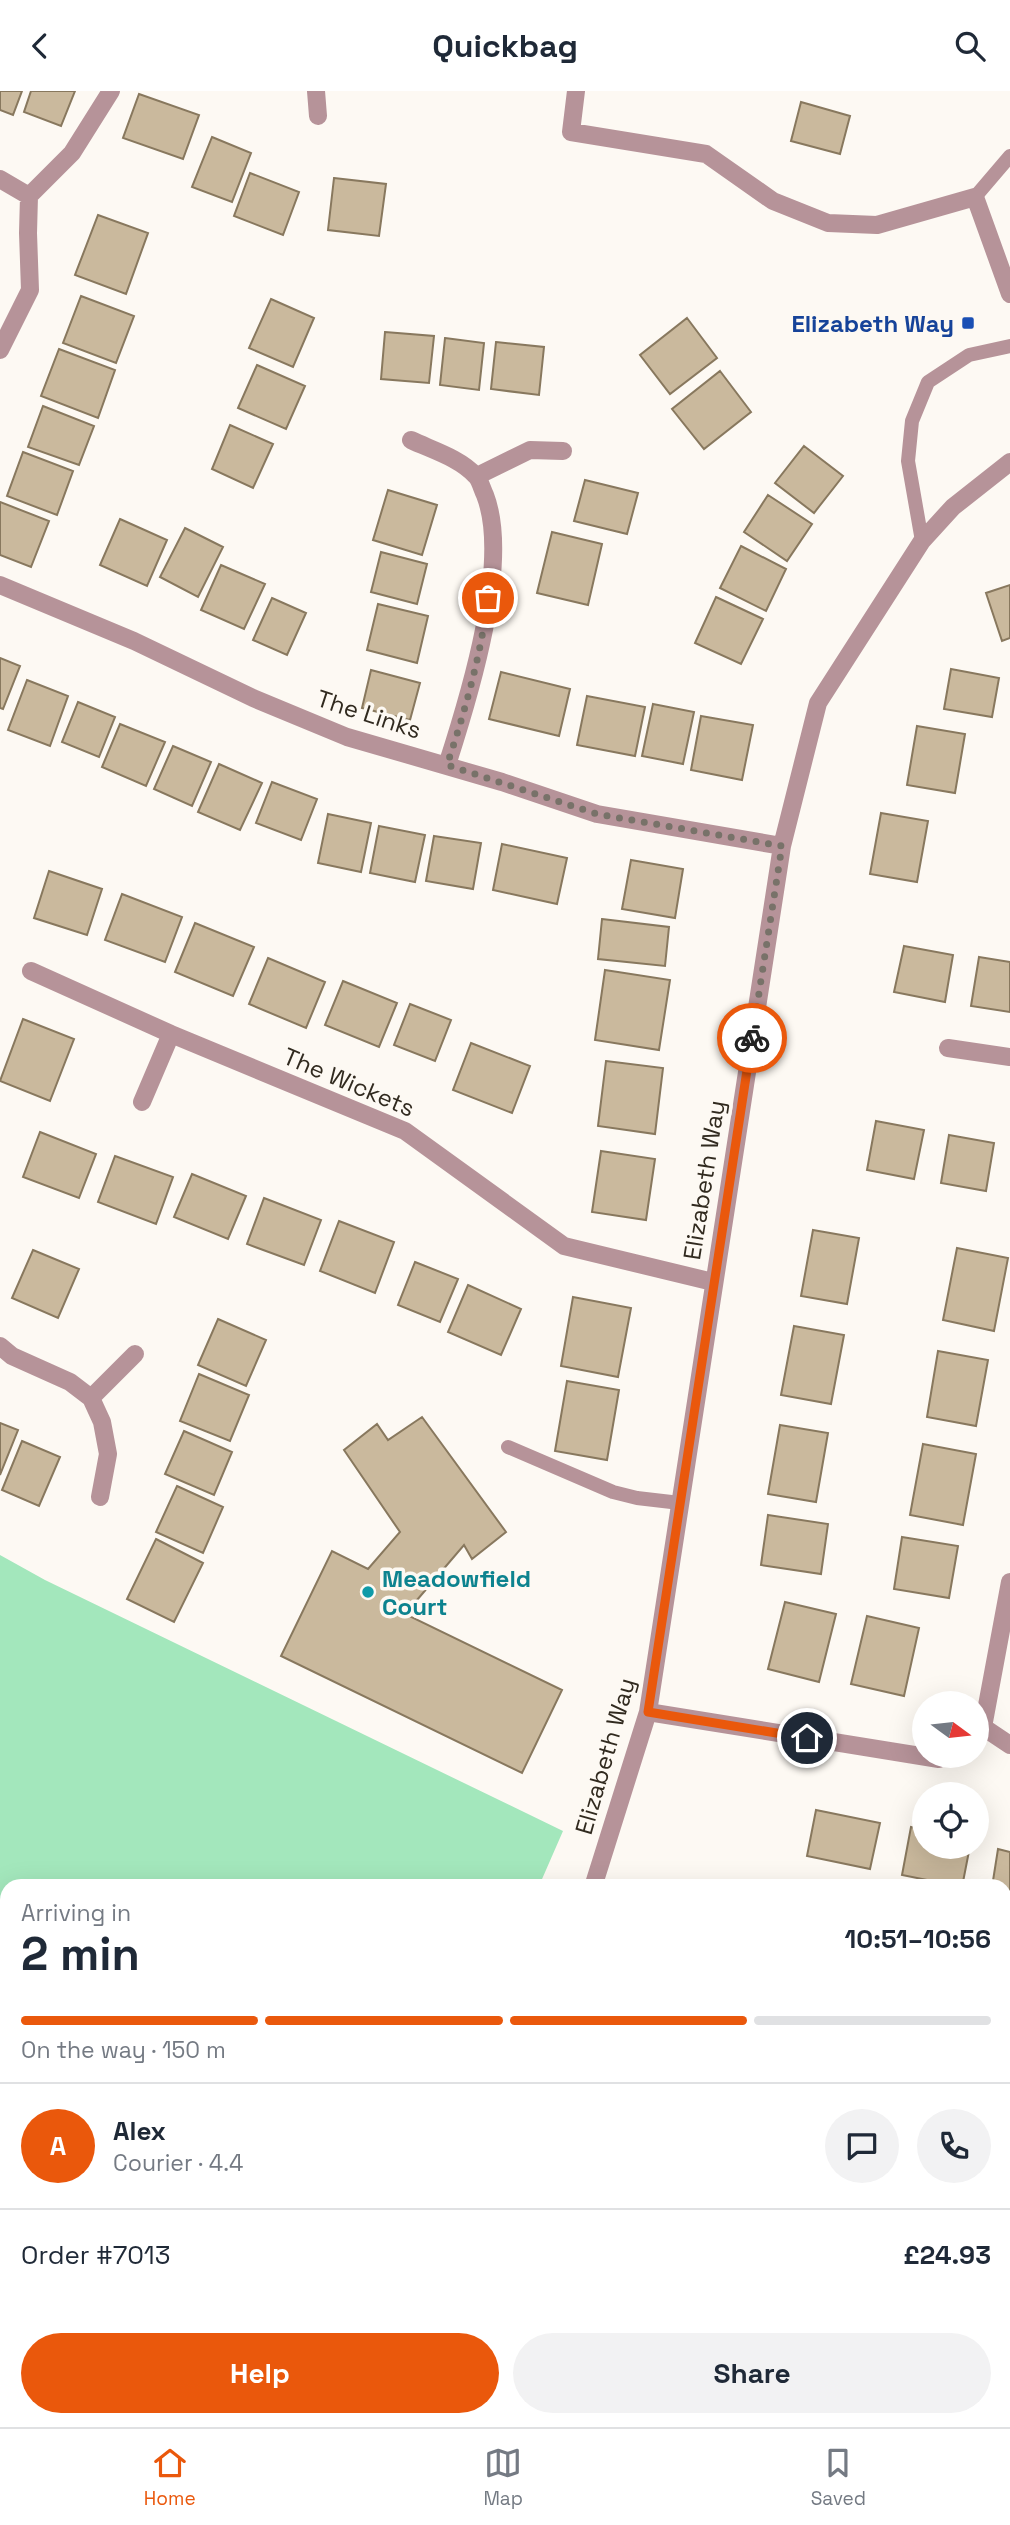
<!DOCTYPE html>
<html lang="en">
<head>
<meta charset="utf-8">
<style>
	:root { --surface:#fff; --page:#f2f2f3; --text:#1f2937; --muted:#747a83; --line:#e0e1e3; --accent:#ea580c }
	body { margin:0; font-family:"Space Grotesk",sans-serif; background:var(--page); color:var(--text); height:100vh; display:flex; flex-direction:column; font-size:26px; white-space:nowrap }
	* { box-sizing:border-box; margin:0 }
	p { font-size:23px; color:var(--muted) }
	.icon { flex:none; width:38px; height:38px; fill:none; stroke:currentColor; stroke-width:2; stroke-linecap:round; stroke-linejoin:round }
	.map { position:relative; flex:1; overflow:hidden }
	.panel { position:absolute; left:0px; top:1788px; width:1012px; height:548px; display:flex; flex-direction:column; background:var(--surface); border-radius:21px 21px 0 0; box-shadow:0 7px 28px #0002 }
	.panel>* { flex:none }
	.needle { width:46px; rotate:105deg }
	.controls { position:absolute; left:912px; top:1600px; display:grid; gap:14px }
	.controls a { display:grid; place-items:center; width:77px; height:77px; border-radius:50%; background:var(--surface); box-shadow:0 7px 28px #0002; font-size:35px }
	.pin { position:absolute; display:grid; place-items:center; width:60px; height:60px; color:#fff; margin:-30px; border:4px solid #fff; border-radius:50%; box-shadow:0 2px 7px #0007 }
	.courier { position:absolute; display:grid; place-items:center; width:70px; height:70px; margin:-35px; border:5px solid #ea580c; border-radius:50%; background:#fff; color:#222; box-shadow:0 2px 9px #0007 }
	.overview em { font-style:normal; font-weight:700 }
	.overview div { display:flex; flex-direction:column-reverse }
	.overview { display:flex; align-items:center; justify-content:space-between; height:119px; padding:0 21px }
	h1 { font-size:46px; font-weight:700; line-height:52px }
	.bar { display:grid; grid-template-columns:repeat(4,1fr); gap:10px 7px; align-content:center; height:84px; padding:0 21px }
	.bar i { height:9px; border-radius:5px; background:var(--line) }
	.bar .on { background:var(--accent) }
	.bar p { grid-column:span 4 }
	.line { display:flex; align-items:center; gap:18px; padding:0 21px; border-top:2px solid var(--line) }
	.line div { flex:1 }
	.round { display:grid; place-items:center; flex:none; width:74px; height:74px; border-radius:37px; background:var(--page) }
	.primary-button { display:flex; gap:14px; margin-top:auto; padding:14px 21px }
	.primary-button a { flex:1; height:80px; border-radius:42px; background:var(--accent); color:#fff; font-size:28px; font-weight:700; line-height:80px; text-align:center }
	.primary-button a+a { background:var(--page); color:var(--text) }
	header { display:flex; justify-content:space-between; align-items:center; height:91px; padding:0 21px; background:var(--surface); font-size:32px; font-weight:700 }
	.menu { display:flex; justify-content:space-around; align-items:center; height:98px; border-top:2px solid var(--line); background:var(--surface); font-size:19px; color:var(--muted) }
	.menu a { display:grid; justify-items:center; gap:4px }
	.menu .on { color:var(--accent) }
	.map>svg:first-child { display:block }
	.green { fill:#a3e7bc }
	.building { fill:#cab99d; stroke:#88785e; stroke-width:2 }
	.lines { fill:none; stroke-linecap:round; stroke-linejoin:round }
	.lane { stroke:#b69399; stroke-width:14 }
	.street { stroke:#b69399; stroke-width:18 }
	.done { stroke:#787269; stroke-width:7; stroke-dasharray:0 12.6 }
	.route { stroke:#ea580c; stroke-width:9 }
	.transit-dot { fill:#1a4fb4; stroke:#fdf9f3; stroke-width:2.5 }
	.culture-dot { fill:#0f9aa8; stroke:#fdf9f3; stroke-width:2.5 }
	.labels { text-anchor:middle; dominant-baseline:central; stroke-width:7; stroke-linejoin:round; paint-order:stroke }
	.transit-label { font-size:24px; font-weight:bold; fill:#164399; stroke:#fdf9f3; text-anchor:end }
	.street-label { font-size:24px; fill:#312a1f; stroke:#fdf9f3 }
	.culture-label { font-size:24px; font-weight:bold; fill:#0d838f; stroke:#fdf9f3; text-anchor:start }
</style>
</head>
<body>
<header><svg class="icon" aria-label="back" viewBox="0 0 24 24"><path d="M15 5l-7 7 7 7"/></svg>Quickbag<svg class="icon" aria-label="search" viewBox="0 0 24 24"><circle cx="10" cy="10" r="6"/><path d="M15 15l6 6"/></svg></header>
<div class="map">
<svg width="1010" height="2336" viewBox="0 0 1010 2336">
	<rect width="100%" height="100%" fill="#fdf9f3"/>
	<!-- green -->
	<path class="green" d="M0,1464l45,25 518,251 -24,55 -532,1v533h299l-3,7h-303z"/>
	<!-- building -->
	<path class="building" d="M0,0h22l-9,24 -13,-5z
		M31,0h44l-14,35 -37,-14z
		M139,3l60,21 -16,44 -60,-21z
		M801,11l49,14 -10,38 -49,-13z
		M212,46l39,16 -19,49 -40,-15z
		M250,82l49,19 -16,43 -49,-19z
		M334,87l52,6 -7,52 -51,-6z
		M98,124l50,18 -22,61 -51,-19z
		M81,205l53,20 -18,47 -53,-20z
		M271,208l43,19 -21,49 -44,-19z
		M687,227l30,40 -47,36 -30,-39z
		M385,241l49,4 -5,47 -48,-4z
		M445,247l39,5 -5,47 -39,-5z
		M496,251l48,5 -5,48 -48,-6z
		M59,258l56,21 -17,48 -57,-22z
		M257,274l48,21 -19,43 -48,-21z
		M720,280l31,41 -47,37 -32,-40z
		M43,315l51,20 -15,39 -51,-18z
		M230,334l43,19 -20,44 -41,-19z
		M804,355l39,30 -29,37 -39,-30z
		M23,361l50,19 -16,44 -50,-19z
		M585,389l53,13 -11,41 -53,-13z
		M388,399l49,15 -15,50 -49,-15z
		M768,404l44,29 -25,37 -43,-29z
		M0,411l49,19 -18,46 -31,-12z
		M120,428l47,21 -20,46 -47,-21z
		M185,437l38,19 -25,50 -38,-20z
		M552,441l50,12 -14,61 -51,-12z
		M741,455l45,23 -20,42 -46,-23z
		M381,461l46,12 -10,40 -46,-12z
		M221,474l44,19 -21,45 -43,-19z
		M1010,494v53l-8,3 -16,-48z
		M716,506l47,22 -22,45 -46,-21z
		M272,507l34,15 -19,42 -34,-15z
		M378,513l50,12 -11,47 -50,-13z
		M0,567l20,8 -17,43 -3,-1z
		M951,578l48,9 -7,39 -48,-8z
		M371,579l49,13 -10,37 -48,-12z
		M501,581l69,17 -11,47 -70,-17z
		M27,589l41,16 -18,50 -42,-16z
		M587,605l58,11 -10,49 -58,-11z
		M78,611l37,15 -16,40 -37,-15z
		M653,613l41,8 -11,52 -41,-8z
		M701,625l52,9 -11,55 -51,-10z
		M120,633l45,18 -19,44 -44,-19z
		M917,635l48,8 -10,59 -48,-8z
		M173,655l38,16 -19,44 -38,-17z
		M219,673l43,19 -22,47 -42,-18z
		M272,691l45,17 -16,41 -45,-17z
		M881,722l47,8 -11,61 -47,-8z
		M328,723l43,9 -10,49 -43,-9z
		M379,735l46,9 -10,47 -45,-9z
		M434,745l47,7 -8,46 -47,-8z
		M502,753l65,14 -10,46 -64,-14z
		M631,769l52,9 -8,49 -53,-9z
		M49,780l53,18 -15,46 -53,-17z
		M122,803l60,23 -17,45 -60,-22z
		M602,828l67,8 -4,39 -67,-7z
		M195,832l59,24 -21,49 -58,-24z
		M904,855l49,9 -8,47 -51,-10z
		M979,866l31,5v50l-39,-6z
		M268,867l57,24 -19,46 -57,-24z
		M605,879l65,10 -11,70 -64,-10z
		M343,890l54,22 -18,44 -54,-22z
		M410,913l41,16 -16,41 -41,-16z
		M23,928l51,20 -24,62 -50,-20z
		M471,952l59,23 -18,47 -59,-23z
		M606,970l57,7 -8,66 -57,-8z
		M876,1030l48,9 -10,49 -47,-9z
		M40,1041l56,22 -17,44 -56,-21z
		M949,1044l45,8 -8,48 -45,-8z
		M601,1060l54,8 -9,61 -54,-8z
		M115,1065l58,21 -17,47 -58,-22z
		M192,1083l54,22 -18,43 -54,-22z
		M264,1107l57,22 -17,45 -57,-21z
		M339,1130l55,21 -19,51 -55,-22z
		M813,1139l46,8 -12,66 -46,-8z
		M957,1157l51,10 -14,73 -51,-11z
		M33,1159l46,19 -21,49 -46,-20z
		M415,1171l43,17 -18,43 -42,-17z
		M468,1194l53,24 -20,46 -53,-23z
		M573,1206l58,11 -13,69 -57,-11z
		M218,1228l48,21 -20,46 -48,-21z
		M794,1235l50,9 -13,69 -50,-9z
		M938,1260l50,9 -12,66 -49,-9z
		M199,1283l50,21 -19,46 -50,-20z
		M567,1290l52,9 -12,70 -52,-9z
		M422,1326l84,115 -34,27 -8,-14 -59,69 157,76 -40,83 -241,-117 51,-105 36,18 32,-37 -56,-82 33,-26 11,16z
		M0,1332l18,7 -18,45z
		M780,1334l48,8 -12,69 -48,-8z
		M184,1340l48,21 -18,43 -49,-21z
		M22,1350l38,16 -21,49 -37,-16z
		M923,1353l53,10 -13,71 -53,-10z
		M177,1395l46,21 -20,46 -47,-21z
		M768,1424l60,9 -7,50 -60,-9z
		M902,1446l56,9 -9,52 -55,-9z
		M156,1448l47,24 -29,59 -47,-23z
		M785,1511l51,12 -17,68 -51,-13z
		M867,1525l52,12 -15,68 -53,-12z
		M816,1719l64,13 -10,46 -63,-13z
		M911,1736l13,3v16h46l-8,41 -60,-12z
		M998,1758l12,3v51l-6,-1v-15h-12z
		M1004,2303l6,3v30h-71l3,-7h62z
		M452,2329h80l-3,7h-80z
		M623,2329h59l-3,7h-50l-7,-3z"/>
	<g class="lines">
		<!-- lane -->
		<path class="lane" d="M975,106l35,-41
			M922,450l-14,-80 4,-40 16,-39 41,-27 41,-9
			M508,1356l105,45 24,6 43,5"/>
		<!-- street -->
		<path class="street" d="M316,0l2,25
			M576,0l-5,41 135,22 67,47 55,22 49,2 98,-28 35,97
			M0,88l29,17
			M29,105l43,-43 39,-62
			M0,259l30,-60 -2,-57 1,-37
			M411,349c21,10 49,18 65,36 4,4 6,13 9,19 26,67 -16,202 -38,270
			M477,385l53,-26 33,1
			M0,494l134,56 119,57 94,39 155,45 95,32 185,32
			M31,880l140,63 234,97 159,115 149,36
			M948,957l62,9
			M142,1011l29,-68
			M0,1255l12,10 58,26 21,16 11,24 6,32 -8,43
			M91,1307l44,-44
			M648,1621l291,47 5,-4
			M983,1636l27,18
			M976,1640l7,-4 27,-145
			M593,1796l55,-175 134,-866 36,-143 104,-162 31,-34 57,-45
			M1004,2049l6,2
			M779,2329l16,7
			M363,2336l3,-7
			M742,2336l3,-7"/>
	</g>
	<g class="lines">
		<!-- done -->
		<path class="done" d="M488,507c-7,57 -23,113 -41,167l150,49 185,32 -30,192"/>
		<!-- route -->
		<path class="route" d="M752,947l-104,674 159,26"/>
	</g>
	<!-- markers -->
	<rect class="transit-dot" x="961" y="225" width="14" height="14" rx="3.5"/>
	<circle class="culture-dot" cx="368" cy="1501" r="7"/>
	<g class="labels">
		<!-- transit labels -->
		<g class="transit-label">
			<text x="954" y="232">Elizabeth Way</text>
		</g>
		<!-- street labels -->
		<g class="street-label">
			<text transform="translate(369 623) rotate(18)">The Links</text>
			<text transform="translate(349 991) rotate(23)">The Wickets</text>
			<text transform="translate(704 1089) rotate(-81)">Elizabeth Way</text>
			<text transform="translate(605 1665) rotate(-74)">Elizabeth Way</text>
		</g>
		<!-- culture labels -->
		<g class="culture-label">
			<text x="382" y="1487">Meadowfield<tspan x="382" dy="28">Court</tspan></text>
		</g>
	</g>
</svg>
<div class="controls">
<a><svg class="needle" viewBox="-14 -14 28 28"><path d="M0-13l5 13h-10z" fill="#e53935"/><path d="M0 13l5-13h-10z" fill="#747a83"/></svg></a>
<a><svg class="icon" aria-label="locate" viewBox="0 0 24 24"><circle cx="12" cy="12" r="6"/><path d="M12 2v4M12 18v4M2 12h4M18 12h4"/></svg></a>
</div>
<div class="pin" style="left:488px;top:507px;background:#ea580c"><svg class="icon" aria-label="bag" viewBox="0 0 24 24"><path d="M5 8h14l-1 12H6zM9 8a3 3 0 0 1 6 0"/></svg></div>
<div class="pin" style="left:807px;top:1647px;background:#1f2937"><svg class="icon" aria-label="home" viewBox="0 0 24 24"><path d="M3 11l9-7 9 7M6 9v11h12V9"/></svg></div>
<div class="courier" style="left:752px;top:947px"><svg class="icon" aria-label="bike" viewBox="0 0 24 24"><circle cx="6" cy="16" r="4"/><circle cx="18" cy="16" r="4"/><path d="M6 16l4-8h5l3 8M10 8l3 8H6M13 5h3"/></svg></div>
<section class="panel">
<div class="overview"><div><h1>2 min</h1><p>Arriving in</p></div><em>10:51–10:56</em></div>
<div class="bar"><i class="on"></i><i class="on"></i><i class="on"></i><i></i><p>On the way · 150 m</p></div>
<div class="line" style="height:126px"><b class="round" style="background:var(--accent);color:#fff">A</b><div><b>Alex</b><p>Courier · 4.4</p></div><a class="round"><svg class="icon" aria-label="chat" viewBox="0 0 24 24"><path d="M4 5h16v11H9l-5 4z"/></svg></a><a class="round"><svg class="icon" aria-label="phone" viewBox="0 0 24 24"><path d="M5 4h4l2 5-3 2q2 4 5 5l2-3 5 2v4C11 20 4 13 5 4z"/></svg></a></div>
<div class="line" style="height:91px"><div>Order #7013</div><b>£24.93</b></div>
<div class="primary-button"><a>Help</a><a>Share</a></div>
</section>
</div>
<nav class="menu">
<a class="on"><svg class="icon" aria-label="home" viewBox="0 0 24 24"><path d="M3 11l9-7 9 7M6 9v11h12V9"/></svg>Home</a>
<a><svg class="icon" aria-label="map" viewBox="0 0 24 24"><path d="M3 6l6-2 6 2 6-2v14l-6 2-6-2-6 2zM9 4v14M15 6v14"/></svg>Map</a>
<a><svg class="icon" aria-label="saved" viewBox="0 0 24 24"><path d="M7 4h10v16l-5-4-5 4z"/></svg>Saved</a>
</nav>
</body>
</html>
